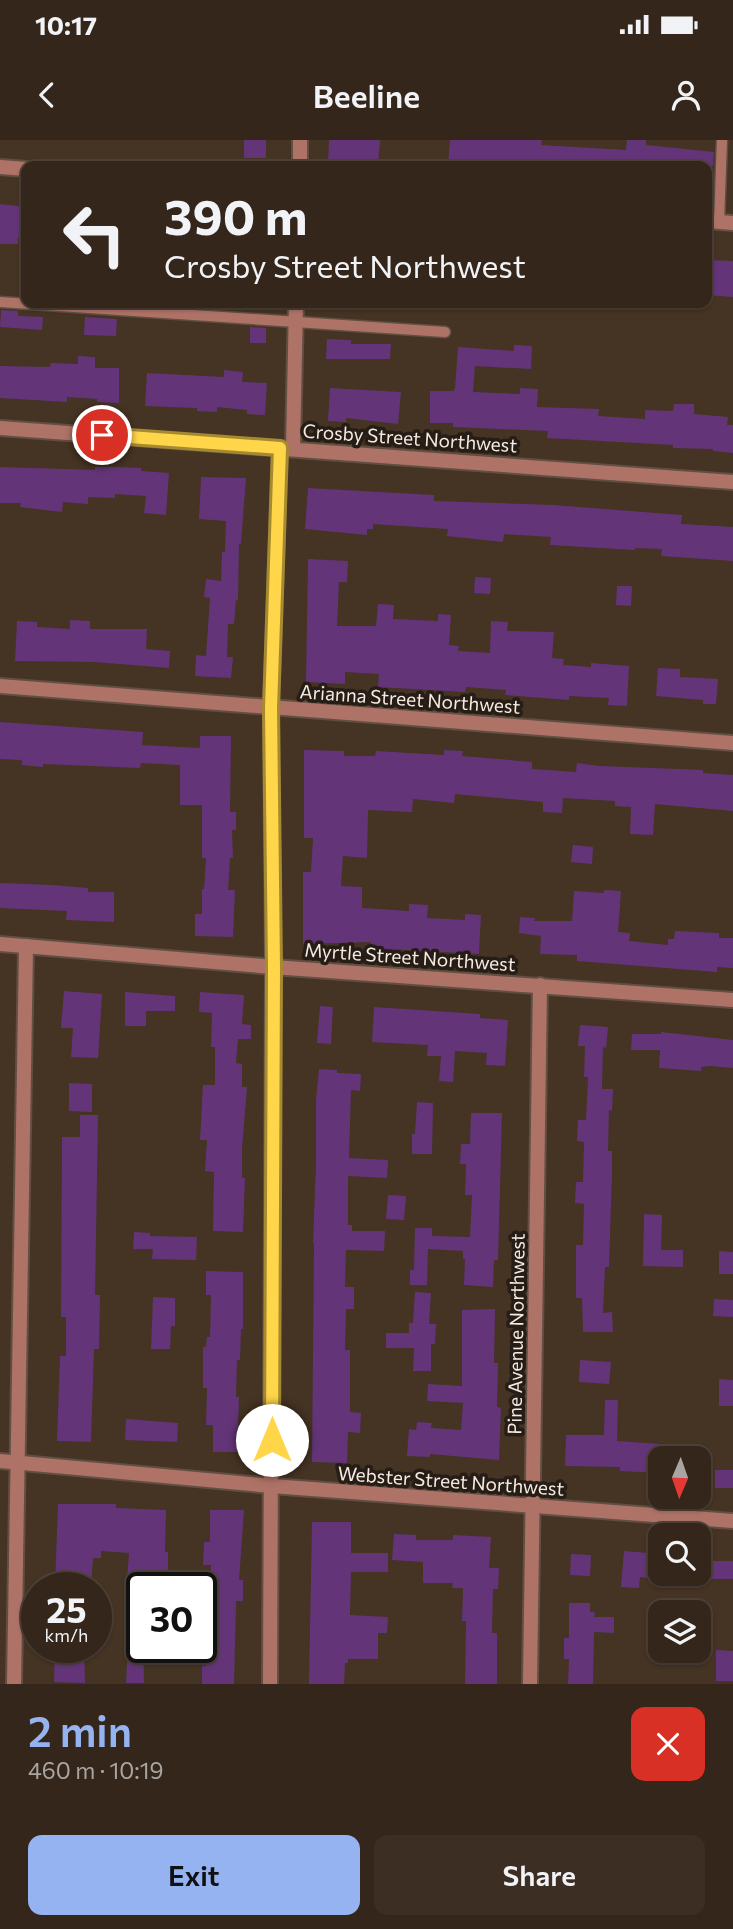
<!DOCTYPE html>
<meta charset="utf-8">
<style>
:root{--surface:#34261a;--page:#3c2e23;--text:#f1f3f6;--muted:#a9a5a2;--line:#4e4339;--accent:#95b2f1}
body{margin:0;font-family:Commissioner,sans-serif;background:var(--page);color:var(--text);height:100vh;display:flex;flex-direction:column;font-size:26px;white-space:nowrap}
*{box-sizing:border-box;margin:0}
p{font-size:23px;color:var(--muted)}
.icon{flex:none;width:38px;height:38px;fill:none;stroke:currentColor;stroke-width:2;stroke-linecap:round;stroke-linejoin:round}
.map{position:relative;height:1544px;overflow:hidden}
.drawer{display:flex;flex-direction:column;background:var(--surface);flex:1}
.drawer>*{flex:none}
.top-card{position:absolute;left:21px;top:21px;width:691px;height:147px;border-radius:14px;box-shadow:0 2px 5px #0004,0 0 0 2px var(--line);background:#34261a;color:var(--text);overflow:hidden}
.needle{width:46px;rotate:182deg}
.fabs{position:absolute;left:648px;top:1306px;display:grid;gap:14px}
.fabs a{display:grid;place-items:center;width:63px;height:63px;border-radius:14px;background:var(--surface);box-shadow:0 2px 5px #0004,0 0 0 2px var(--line);font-size:35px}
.speed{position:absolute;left:21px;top:1432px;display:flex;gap:14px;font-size:35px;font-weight:700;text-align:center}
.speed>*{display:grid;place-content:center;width:91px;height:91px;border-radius:50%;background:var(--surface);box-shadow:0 2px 5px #0004,0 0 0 2px var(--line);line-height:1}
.speed small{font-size:18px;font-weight:400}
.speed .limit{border:4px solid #111;border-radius:10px;background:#fff;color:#111}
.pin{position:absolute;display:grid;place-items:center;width:60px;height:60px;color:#fff;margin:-30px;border:4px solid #fff;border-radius:50%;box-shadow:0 2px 7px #0007}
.me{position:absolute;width:77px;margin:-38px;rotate:0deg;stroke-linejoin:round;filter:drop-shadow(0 0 5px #0008)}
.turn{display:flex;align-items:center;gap:24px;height:147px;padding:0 28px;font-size:32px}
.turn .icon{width:91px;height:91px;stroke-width:2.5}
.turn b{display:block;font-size:49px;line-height:60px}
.round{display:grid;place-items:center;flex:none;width:74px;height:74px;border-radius:14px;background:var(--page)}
.overview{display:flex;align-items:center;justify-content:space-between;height:119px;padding:0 28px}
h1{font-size:42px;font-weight:600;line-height:52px;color:var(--accent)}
.action{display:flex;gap:14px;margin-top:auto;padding:14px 28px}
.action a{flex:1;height:80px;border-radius:14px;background:var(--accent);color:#111;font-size:28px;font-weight:600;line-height:80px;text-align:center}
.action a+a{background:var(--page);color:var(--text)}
.status{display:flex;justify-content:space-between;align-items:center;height:49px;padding:0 35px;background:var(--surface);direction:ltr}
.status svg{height:19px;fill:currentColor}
header{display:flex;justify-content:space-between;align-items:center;height:91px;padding:0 28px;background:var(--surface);font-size:32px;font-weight:600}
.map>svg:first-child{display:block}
.building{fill:#633578}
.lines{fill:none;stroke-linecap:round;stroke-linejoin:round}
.lane-casing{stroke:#615041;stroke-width:13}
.street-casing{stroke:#615041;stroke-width:18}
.lane{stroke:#af7267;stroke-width:10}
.street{stroke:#af7267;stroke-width:14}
.route-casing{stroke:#a68a30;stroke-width:18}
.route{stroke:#ffd54a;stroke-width:12}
.labels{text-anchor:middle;stroke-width:7;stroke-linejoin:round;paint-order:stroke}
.street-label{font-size:19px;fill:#f6eae1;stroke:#251d16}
</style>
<div class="status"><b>10:17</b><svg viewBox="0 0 49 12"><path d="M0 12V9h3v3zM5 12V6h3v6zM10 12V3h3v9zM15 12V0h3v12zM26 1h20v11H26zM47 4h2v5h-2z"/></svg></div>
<header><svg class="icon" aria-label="back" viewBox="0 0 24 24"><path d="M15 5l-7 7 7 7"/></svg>Beeline<svg class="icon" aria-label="person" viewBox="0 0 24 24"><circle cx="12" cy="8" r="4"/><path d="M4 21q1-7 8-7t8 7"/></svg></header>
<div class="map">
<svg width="733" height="1544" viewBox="0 0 733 1544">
<rect width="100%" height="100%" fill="#453323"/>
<g class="building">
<rect x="244" y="0" width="22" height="18"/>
<polygon points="329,0 380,0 378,25 328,23"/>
<polygon points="450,0 542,0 541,5 626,10 627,0 646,0 646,5 714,12 713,26 448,26"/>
<polygon points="0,64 26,67 26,98 18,98 18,104 0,104"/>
<polygon points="707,120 733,121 733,157 707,155"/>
<polygon points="1,170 18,171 18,176 43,177 42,190 0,187"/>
<polygon points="85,177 117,179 116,196 84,195"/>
<polygon points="250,187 266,188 266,203 250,203"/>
<polygon points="327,199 351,200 351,204 391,204 390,219 326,219"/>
<polygon points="514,205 532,206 531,229 475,226 473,252 520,254 520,248 538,249 537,267 599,269 598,276 645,279 645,270 673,271 674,264 694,264 694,274 728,277 727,285 733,285 733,313 713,311 713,309 673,308 673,305 547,298 548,291 453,287 453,283 430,283 430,251 453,251 455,249 458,207 514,211"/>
<polygon points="78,216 95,217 95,228 119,228 119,263 97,262 97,259 67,257 67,262 0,258 0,226 50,227 51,223 78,224"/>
<polygon points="224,230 243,232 242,242 267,243 265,275 247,274 247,270 217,267 217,272 197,271 197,268 145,266 147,233 224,237"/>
<polygon points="330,248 401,252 398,284 346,278 346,282 328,281"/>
<polygon points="0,327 95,330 95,327 119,327 141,328 141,331 169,333 166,375 144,373 146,356 115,354 115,358 88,357 88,364 63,362 62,372 20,367 21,363 0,363"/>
<polygon points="201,337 246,338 241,404 239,404 238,460 236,460 234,484 228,484 227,517 233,517 231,538 195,536 196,515 206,516 210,458 204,457 206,439 221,441 222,412 225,412 226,381 199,379"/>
<polygon points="308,348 434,355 434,361 553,365 682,375 681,384 733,387 733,421 661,416 662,409 635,408 635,410 550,405 551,397 504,394 503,402 447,396 448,389 373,384 373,389 367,389 367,395 305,389"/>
<polygon points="308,419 348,421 347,442 339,442 337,486 376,486 378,464 394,465 393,479 438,481 438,474 451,475 449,505 459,506 458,511 490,513 491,481 508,482 507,491 554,492 552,518 564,519 563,525 591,527 591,523 629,526 627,566 608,565 609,558 569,556 569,560 505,555 506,550 466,547 465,552 378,547 379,534 345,532 345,544 306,542"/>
<polygon points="475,437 491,438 490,454 474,453"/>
<polygon points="617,446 632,446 631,466 616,465"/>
<polygon points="70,480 90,481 90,489 147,489 146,509 170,511 169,528 95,522 15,521 17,481 37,482 37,487 70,489"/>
<polygon points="658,528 680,529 680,537 718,539 716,564 703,564 703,560 656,556"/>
<polygon points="0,582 143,592 142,605 200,608 200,596 231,596 230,672 236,672 236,690 232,690 233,718 230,718 228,750 235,750 233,797 195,796 195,774 202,774 202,749 204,749 206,718 202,718 202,665 180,665 180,625 141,623 140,628 43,624 43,627 22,625 22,620 0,619"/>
<polygon points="304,610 344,611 344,616 375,616 376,611 444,615 444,610 463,611 462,616 532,622 532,629 576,632 577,623 600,626 703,630 703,633 733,635 733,671 655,664 653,695 630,694 631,667 615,666 615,661 563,658 562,673 543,672 543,662 455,654 454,663 413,659 412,672 368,670 367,718 343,716 341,746 362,747 362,768 409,771 409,764 428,765 427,778 465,780 465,774 481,775 479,814 371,808 371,802 303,804 303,732 311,732 313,698 304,698"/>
<polygon points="573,705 593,707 592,724 571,722"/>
<polygon points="0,743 52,745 88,748 88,752 114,752 114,782 66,780 67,771 0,768"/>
<polygon points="604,750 621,751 618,792 630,793 629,801 668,805 668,799 674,799 675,791 719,793 719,798 733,798 733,828 717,827 717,832 577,821 577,815 540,814 541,796 519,793 520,777 535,778 534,781 572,781 574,751 604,753"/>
<polygon points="64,851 102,854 98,918 71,917 73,888 61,888"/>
<polygon points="125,852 175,856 175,871 146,871 146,886 125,886"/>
<polygon points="200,852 244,855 242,884 251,885 251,899 238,899 236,923 242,924 242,947 247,947 242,1009 242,1038 245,1038 243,1092 213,1091 214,1032 205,1031 207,1000 200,1000 203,945 215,945 215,907 211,907 212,873 199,872"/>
<polygon points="320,866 333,867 331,904 317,903"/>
<polygon points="374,867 480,874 480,878 508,880 505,926 486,925 487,913 455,911 453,942 439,941 441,916 427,916 428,905 372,902"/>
<polygon points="580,885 608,887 606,908 603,907 602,949 613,949 612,971 609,970 608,1011 612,1011 612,1032 609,1127 605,1127 603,1173 612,1172 613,1192 583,1192 582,1158 576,1158 576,1105 583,1105 584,1064 575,1063 576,1042 583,1042 584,1002 577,1001 578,980 586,980 588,937 584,937 585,906 578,906"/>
<polygon points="661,892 733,900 733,928 710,926 701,927 701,931 659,928 660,910 631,910 632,894 661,894"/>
<polygon points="319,929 337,930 337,933 361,934 360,951 351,950 349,1018 388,1020 387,1038 348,1036 348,1085 352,1085 352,1091 385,1091 384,1111 346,1110 345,1147 354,1147 354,1169 346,1169 345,1210 350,1210 350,1272 361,1273 360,1293 348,1292 347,1323 312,1322 314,1103 313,1103 316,1023 316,960"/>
<polygon points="69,943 92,944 92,972 69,971"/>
<polygon points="417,962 433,963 432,1014 412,1014 412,994 415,994"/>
<polygon points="471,973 502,973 498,1120 494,1120 493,1147 464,1145 465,1119 463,1119 463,1111 428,1109 427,1145 410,1145 410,1130 414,1130 415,1088 432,1088 432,1096 470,1097 472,1055 465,1055 466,1024 460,1024 461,1004 470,1004"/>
<polygon points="80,975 98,975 95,1155 100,1155 99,1209 94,1209 91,1302 57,1301 60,1216 66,1216 66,1177 61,1177 62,997 80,997"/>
<polygon points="388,1055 406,1056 404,1080 386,1079"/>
<polygon points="644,1074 662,1075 661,1110 683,1110 683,1127 643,1126"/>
<polygon points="134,1092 150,1093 150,1096 197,1097 196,1120 152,1119 153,1109 133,1109"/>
<polygon points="719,1111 733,1112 733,1134 719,1134"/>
<polygon points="206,1131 243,1132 243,1189 241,1189 240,1220 237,1220 236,1257 239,1257 238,1288 245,1289 244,1312 213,1312 213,1285 206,1285 207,1248 203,1248 203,1207 206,1207 207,1197 210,1197 211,1155 206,1155"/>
<polygon points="415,1152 431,1153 429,1184 436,1184 435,1204 431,1204 431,1231 413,1231 414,1208 386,1208 386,1193 409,1193 409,1183 413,1183"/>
<polygon points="153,1157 175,1158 175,1186 171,1186 170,1209 151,1209"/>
<polygon points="714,1159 733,1160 733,1177 713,1176"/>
<polygon points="495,1169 494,1223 498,1223 497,1267 501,1268 499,1320 430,1314 430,1317 407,1316 409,1289 416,1290 417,1282 432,1283 431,1288 461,1290 463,1263 427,1261 428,1244 462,1246 462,1170"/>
<polygon points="580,1220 611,1222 609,1244 579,1242"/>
<polygon points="719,1239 733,1240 733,1266 719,1266"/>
<polygon points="605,1260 618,1260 617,1301 674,1305 673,1318 660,1318 660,1333 620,1331 620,1327 565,1326 566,1295 604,1295"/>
<polygon points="126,1279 178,1283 177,1302 125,1300"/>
<rect x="715" y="1330" width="18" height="18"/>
<polygon points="58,1364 116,1364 116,1368 166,1370 165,1412 168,1412 168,1447 142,1447 144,1543 126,1543 130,1468 125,1468 129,1413 101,1411 101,1418 93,1418 91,1447 55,1447"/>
<polygon points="210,1370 244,1370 239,1440 243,1440 243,1461 236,1461 234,1544 202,1544 202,1526 206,1526 207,1474 210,1474 211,1425 203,1425 204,1402 210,1402"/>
<polygon points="312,1382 351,1382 351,1413 388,1413 388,1432 351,1432 350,1475 388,1477 387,1493 378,1493 378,1519 348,1519 348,1523 345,1523 344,1544 309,1544"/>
<polygon points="394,1394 416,1395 416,1400 453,1400 453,1395 491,1397 489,1428 499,1428 498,1449 493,1449 492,1493 497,1493 497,1544 465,1544 466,1481 462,1481 463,1448 452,1448 453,1443 423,1443 423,1422 392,1420"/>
<polygon points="624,1411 660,1414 660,1439 640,1437 639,1448 621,1447"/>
<polygon points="571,1414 591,1415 590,1436 570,1435"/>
<rect x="698" y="1421" width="35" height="18"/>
<polygon points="569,1463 590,1463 590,1472 595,1472 594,1477 614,1477 614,1493 594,1492 593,1544 568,1544 569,1519 564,1519 564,1498 569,1498"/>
<polygon points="55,1507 84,1507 85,1543 54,1542"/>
<polygon points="716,1510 733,1511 733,1541 716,1541"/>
</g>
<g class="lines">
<g class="lane-casing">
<g id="lane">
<polyline points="719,82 722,0"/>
<polyline points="0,162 445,192"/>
</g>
</g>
<g class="street-casing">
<g id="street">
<polyline points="300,26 300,0"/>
<polyline points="0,27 26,29"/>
<polyline points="707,81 733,83"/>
<polyline points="0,288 733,342"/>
<polyline points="293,308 296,163"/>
<polyline points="0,546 733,603"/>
<polyline points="0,804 273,827 733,860"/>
<polyline points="0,1321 272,1346 733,1381"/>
<polyline points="14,1544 26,806"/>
<polyline points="270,1544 273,827 271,568 280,308"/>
<polyline points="530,1544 540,845"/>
</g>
</g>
<use href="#lane" class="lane"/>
<use href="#street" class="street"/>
</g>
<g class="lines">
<g class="route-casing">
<polyline id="route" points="102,295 280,308 271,568 274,827 272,1300"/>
</g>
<use href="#route" class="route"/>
</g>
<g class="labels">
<g class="street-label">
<text transform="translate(410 298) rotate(4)" y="7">Crosby Street Northwest</text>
<text transform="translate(410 559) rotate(4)" y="7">Arianna Street Northwest</text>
<text transform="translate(410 817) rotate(4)" y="7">Myrtle Street Northwest</text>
<text transform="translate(516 1194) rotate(-89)" y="7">Pine Avenue Northwest</text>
<text transform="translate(451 1341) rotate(4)" y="7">Webster Street Northwest</text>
</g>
</g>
</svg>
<div class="fabs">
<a><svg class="needle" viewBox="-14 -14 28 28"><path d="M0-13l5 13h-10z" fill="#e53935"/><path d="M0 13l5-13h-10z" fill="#a9a5a2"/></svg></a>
<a><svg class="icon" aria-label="search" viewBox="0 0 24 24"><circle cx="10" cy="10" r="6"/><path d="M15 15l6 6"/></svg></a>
<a><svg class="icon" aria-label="layers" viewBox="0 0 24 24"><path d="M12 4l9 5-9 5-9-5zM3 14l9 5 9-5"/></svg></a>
</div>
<div class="speed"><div>25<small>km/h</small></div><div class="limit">30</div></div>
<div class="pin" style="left:102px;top:295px;background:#d93025"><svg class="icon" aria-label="arrive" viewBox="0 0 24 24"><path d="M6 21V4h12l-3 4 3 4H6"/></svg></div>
<svg class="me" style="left:272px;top:1300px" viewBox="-20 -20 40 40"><circle r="19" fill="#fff"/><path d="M0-13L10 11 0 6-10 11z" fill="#ffd54a"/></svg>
<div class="top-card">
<div class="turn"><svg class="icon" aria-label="left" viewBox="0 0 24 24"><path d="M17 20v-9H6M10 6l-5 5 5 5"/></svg><div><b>390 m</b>Crosby Street Northwest</div></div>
</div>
</div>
<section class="drawer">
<div class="overview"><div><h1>2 min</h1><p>460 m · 10:19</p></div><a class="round" style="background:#d93025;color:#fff"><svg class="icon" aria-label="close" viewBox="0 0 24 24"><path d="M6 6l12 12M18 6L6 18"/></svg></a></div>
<div class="action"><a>Exit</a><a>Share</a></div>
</section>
